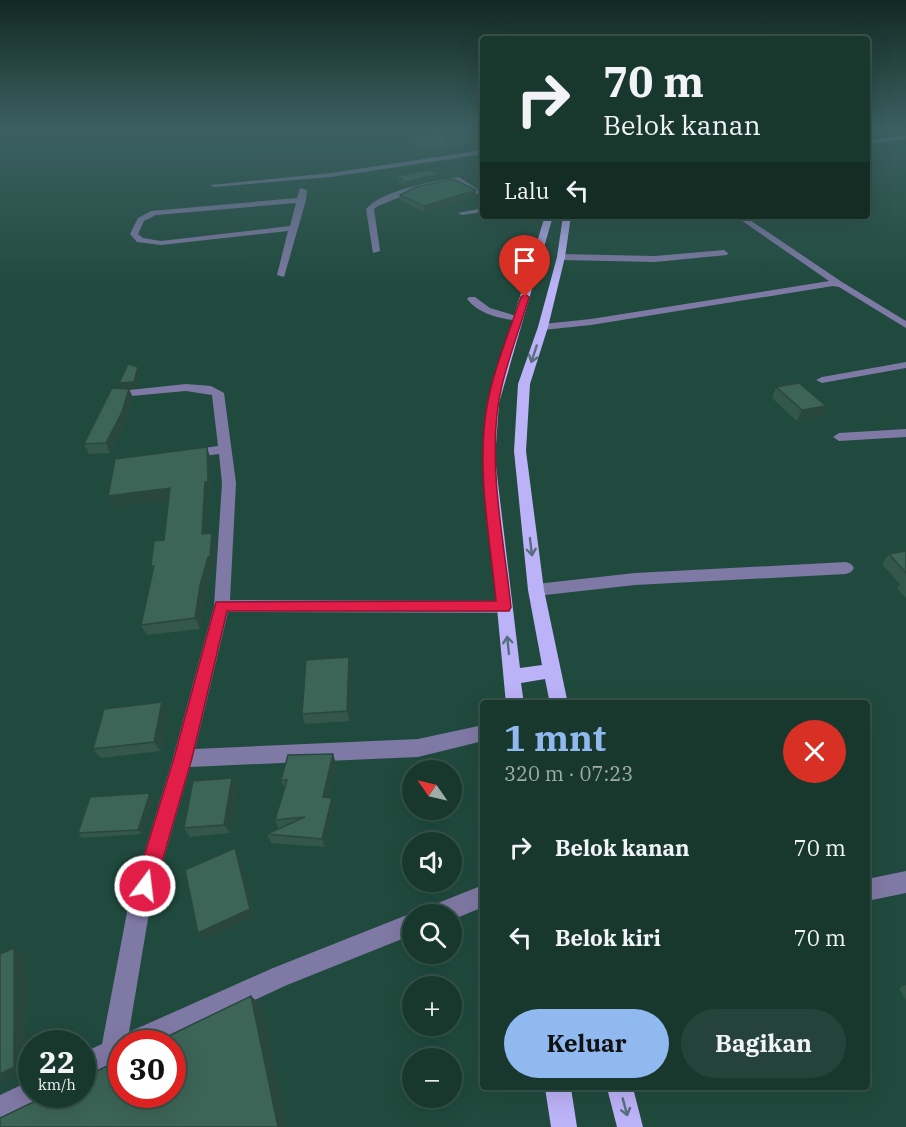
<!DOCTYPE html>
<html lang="id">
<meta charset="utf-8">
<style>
:root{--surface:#18382e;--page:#25433a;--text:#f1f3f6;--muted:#9facaa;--line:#36524a;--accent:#90b9f0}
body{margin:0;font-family:"IBM Plex Serif",serif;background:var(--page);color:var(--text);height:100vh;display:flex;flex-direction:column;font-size:22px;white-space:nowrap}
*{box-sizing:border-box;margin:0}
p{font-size:20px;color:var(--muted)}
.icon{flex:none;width:33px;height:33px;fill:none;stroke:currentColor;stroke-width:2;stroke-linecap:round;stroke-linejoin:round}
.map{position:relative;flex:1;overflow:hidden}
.side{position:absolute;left:480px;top:700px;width:390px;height:390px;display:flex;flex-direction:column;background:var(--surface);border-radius:6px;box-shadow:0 6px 24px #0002,0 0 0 2px var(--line)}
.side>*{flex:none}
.guide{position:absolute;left:480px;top:36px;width:390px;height:183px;border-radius:6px;box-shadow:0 6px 24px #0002,0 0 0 2px var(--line);background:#18382e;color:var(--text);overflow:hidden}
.needle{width:39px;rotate:304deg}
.buttons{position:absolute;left:402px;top:760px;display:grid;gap:12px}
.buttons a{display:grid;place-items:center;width:60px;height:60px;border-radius:50%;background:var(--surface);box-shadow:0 6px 24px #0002,0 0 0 2px var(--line);font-size:30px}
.speed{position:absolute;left:18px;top:1030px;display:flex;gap:12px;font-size:30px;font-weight:700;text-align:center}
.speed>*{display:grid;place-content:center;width:78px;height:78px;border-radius:50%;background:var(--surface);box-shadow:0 6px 24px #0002,0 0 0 2px var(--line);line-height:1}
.speed small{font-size:15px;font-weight:400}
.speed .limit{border:9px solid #d22;background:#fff;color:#111}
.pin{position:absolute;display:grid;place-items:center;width:51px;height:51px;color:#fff;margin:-62px -26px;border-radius:50% 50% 50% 0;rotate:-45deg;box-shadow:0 0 6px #0007}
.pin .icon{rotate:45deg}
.me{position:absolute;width:66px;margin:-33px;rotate:15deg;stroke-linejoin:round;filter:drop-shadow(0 0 4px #0008)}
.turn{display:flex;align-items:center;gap:21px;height:126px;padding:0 24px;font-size:27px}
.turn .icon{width:78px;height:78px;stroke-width:2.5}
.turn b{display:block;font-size:42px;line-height:51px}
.then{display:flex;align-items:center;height:57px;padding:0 24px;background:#0003;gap:12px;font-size:22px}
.round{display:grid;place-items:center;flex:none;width:63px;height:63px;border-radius:32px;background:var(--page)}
.summary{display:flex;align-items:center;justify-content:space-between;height:102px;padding:0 24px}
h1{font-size:36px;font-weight:700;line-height:45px;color:var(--accent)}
.action{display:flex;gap:12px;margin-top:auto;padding:12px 24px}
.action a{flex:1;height:69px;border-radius:36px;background:var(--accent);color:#111;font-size:24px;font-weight:700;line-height:69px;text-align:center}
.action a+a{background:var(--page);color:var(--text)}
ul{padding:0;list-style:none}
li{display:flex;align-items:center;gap:18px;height:90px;padding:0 24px}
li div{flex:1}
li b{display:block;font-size:22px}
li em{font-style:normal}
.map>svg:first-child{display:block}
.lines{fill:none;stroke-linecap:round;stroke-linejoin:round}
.minor{fill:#7f79a5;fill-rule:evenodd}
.major{fill:#bcb2f8;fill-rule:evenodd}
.wall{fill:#34574b}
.shaded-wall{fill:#2a473d}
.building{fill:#3c6557;stroke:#2a473d;stroke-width:1.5}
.oneway{stroke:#576e7e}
.route{fill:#e11d48;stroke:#92132f;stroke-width:1.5}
</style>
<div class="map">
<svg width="906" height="1127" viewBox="0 0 906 1127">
<rect width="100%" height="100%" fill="#204a3d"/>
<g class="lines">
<g class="minor">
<polygon points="435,130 441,130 446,146 441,145"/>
<polygon points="906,135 906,139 867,144 867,140"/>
<polygon points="483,150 483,154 331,177 214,187 210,185 331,173"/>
<path d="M 459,177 L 483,193 L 483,198 L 458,181 L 417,190 L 378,206 L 374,209 L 380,251 L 373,253 L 366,209 C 384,189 433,182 459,177 Z"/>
<path d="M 300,188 L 307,190 L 306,200 L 284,277 L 277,275 L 288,231 L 161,245 L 137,242 L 130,234 L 138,218 L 151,211 L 297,198 ZM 296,203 L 290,226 L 161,241 L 143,238 L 138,234 L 144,221 L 156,215 Z"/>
<polygon points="483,208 483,212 462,215 458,213"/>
<polygon points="735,216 744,216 842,282 906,321 906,328 839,287 833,286 591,325 543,330 538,327 543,324 591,319 829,281"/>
<polygon points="724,250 728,253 727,255 655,262 561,260 557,257 561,254 655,256"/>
<path d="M 469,297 L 475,297 L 490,308 L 523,318 L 518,321 C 499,318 480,315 467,299 Z"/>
<polygon points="906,362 906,368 822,383 816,380 822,377"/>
<polygon points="186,384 211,386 224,393 236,483 230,600 504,601 510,603 512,607 510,611 504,613 228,612 195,749 418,739 483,725 483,741 418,757 190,767 150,907 129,1032 273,968 412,913 417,915 412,915 412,935 287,985 159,1044 122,1044 122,1061 82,1080 82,1053 102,1044 128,907 173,758 214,606 222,483 219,454 188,458 182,454 188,450 218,446 212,395 186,391 120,397 114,394 120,391"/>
<polygon points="906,429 906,437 839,441 833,437 839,433"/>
<polygon points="846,562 851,564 854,568 851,572 846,574 635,585 536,596 531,594 528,590 531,586 536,584 635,573"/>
<polygon points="906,871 906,893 867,901 867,879"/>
<polygon points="483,885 483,907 452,920 452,915 425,915 428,907"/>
<polygon points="32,1080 32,1095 44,1095 41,1102 0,1122 0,1095"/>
</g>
<g class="major">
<polygon points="545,216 553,216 499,403 495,458 520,668 542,665 528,590 514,451 518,384 538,327 557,257 563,216 571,216 565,257 548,327 530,384 526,451 544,590 568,704 550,704 545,679 521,683 524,704 506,704 483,458 487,403"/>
<polygon points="545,1088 571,1088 577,1127 551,1127"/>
<polygon points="607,1088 633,1088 643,1127 617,1127"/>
</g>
</g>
<g class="wall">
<polygon points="399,130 435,130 439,141 447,142 443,130 463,130 475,144 475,149 419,155"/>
<polygon points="397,176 439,178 406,186 397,180"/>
<polygon points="476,190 476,196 424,212 400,201 400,195"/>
<polygon points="138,367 140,372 136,387 123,388 129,389 133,398 126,421 110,453 89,454 84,444 121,388"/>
<polygon points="776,387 826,406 821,417 797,421 772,398"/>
<polygon points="210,457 211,492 208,493 206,533 212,533 216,543 214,567 212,568 205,595 200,629 147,635 141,625 153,570 151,566 164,540 168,499 114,507"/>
<polygon points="906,551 906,598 897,588 900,584 882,564 889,554"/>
<polygon points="349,657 351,667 350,721 305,724 302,714"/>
<polygon points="168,712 161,751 101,758 93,749"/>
<polygon points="333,754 336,764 328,797 334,807 325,847 271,843 267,834 279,829 275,820 284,788 281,780"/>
<polygon points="237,787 230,833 190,837 184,828"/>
<polygon points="153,798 142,834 82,838 78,833"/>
<polygon points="906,985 906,1001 899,988"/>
</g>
<g class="shaded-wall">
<polygon points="358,130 380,130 358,132"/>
<polygon points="475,144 475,149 419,155 419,150"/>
<polygon points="439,174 439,178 406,186 406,182"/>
<polygon points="476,190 476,196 424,212 424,206"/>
<polygon points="138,367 140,372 136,387 121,389 119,383"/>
<polygon points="129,389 133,398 126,421 110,453 106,443"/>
<polygon points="826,406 821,417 797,421 802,410"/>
<polygon points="207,447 210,457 211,492 208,493 206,545 202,534"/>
<polygon points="170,488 174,499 114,507 108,496"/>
<polygon points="212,533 216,543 214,567 212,568 205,595 200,629 195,618 200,585"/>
<polygon points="349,657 351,667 350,721 347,711"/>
<polygon points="162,702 168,712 161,751 154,742"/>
<polygon points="333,754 336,764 326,806 323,797"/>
<polygon points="232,778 237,787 230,833 224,825"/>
<polygon points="150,793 153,798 142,834 138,830"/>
<polygon points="332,798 334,807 325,847 322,839"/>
<polygon points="235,848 240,856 255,916 205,940 198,933"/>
<polygon points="14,948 26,954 27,1071 0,1084 0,1074"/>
<polygon points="251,996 262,1006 287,1127 278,1127"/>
</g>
<g class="building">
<polygon points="402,130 435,130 439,141 448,142 444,130 463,130 475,144 419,150"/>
<polygon points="429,170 439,174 406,182 397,176"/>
<polygon points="453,179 476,190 424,206 400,195 416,187"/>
<polygon points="128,364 138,367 134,382 119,383"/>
<polygon points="799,383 826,406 802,410 776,387"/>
<polygon points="112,388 129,389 122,412 106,443 84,444"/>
<polygon points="207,447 208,482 205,482 202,534 212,533 210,557 208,557 200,585 195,618 141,625 154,566 151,566 154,541 164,540 170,488 108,496 115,459"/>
<polygon points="906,551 906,573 889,554"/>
<polygon points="349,657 347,711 302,714 306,660"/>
<polygon points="162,702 154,742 93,749 104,709"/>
<polygon points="333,754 323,797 332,798 322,839 267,834 305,817 275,820 287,780 281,780 288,755"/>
<polygon points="232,778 224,825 184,828 193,781"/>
<polygon points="150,793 138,830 78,833 90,797"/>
<polygon points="235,848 250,909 198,933 185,870"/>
<polygon points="14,948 14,1067 0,1074 0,954"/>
<polygon points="251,996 278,1127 0,1127 0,1118 48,1095 82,1095 82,1078 122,1059 122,1095 172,1095 172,1044 152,1044"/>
</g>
<defs><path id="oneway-shaft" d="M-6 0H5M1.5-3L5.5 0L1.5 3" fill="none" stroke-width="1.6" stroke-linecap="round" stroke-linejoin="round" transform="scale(1.5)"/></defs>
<g class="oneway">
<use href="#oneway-shaft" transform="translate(534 354) rotate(108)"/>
<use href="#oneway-shaft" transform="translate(531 547) rotate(83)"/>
<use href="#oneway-shaft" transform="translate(508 645) rotate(-96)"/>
<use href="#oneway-shaft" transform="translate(625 1107) rotate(75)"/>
</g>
<linearGradient id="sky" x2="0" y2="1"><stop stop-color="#122922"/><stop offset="0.45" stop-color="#3c6062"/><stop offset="1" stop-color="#3c6062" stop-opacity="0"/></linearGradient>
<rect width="906" height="287" fill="url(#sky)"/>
<path class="route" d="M 525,294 L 529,297 C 520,329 502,374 498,407 C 489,472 504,541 511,607 L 509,611 L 227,611 L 192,758 L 155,886 L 152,893 L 145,896 L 138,893 L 135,886 L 174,758 L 216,602 L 496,601 C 490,538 476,469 487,406 C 493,371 510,330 521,297 Z"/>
</svg>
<div class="buttons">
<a><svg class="needle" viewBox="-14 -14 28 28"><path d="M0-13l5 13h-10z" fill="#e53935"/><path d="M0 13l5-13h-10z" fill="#9facaa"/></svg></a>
<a><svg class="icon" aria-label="sound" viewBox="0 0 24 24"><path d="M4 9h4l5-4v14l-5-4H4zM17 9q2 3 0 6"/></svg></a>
<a><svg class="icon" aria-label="search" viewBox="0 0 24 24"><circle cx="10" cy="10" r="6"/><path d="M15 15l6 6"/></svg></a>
<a>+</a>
<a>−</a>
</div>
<div class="speed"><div>22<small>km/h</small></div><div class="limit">30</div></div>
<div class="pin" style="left:525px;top:297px;background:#d93025"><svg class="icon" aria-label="arrive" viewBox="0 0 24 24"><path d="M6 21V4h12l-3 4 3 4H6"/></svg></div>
<svg class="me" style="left:145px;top:886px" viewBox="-20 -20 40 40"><circle r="17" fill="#e11d48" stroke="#fff" stroke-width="3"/><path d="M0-11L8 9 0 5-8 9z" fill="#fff"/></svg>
<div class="guide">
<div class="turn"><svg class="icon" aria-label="right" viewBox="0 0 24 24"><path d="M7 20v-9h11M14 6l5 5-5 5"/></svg><div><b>70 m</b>Belok kanan</div></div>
<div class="then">Lalu<svg class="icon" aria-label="left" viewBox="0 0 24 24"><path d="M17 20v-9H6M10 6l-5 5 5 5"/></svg></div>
</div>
<section class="side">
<div class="summary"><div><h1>1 mnt</h1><p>320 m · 07:23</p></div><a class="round" style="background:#d93025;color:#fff"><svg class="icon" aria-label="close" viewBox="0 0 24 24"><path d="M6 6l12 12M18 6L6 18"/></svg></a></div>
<ul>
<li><svg class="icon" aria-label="right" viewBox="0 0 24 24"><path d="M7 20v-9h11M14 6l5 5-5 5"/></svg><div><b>Belok kanan</b></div><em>70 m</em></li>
<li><svg class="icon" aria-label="left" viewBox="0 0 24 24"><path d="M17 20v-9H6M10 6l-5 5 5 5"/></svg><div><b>Belok kiri</b></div><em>70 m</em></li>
</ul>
<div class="action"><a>Keluar</a><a>Bagikan</a></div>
</section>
</div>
